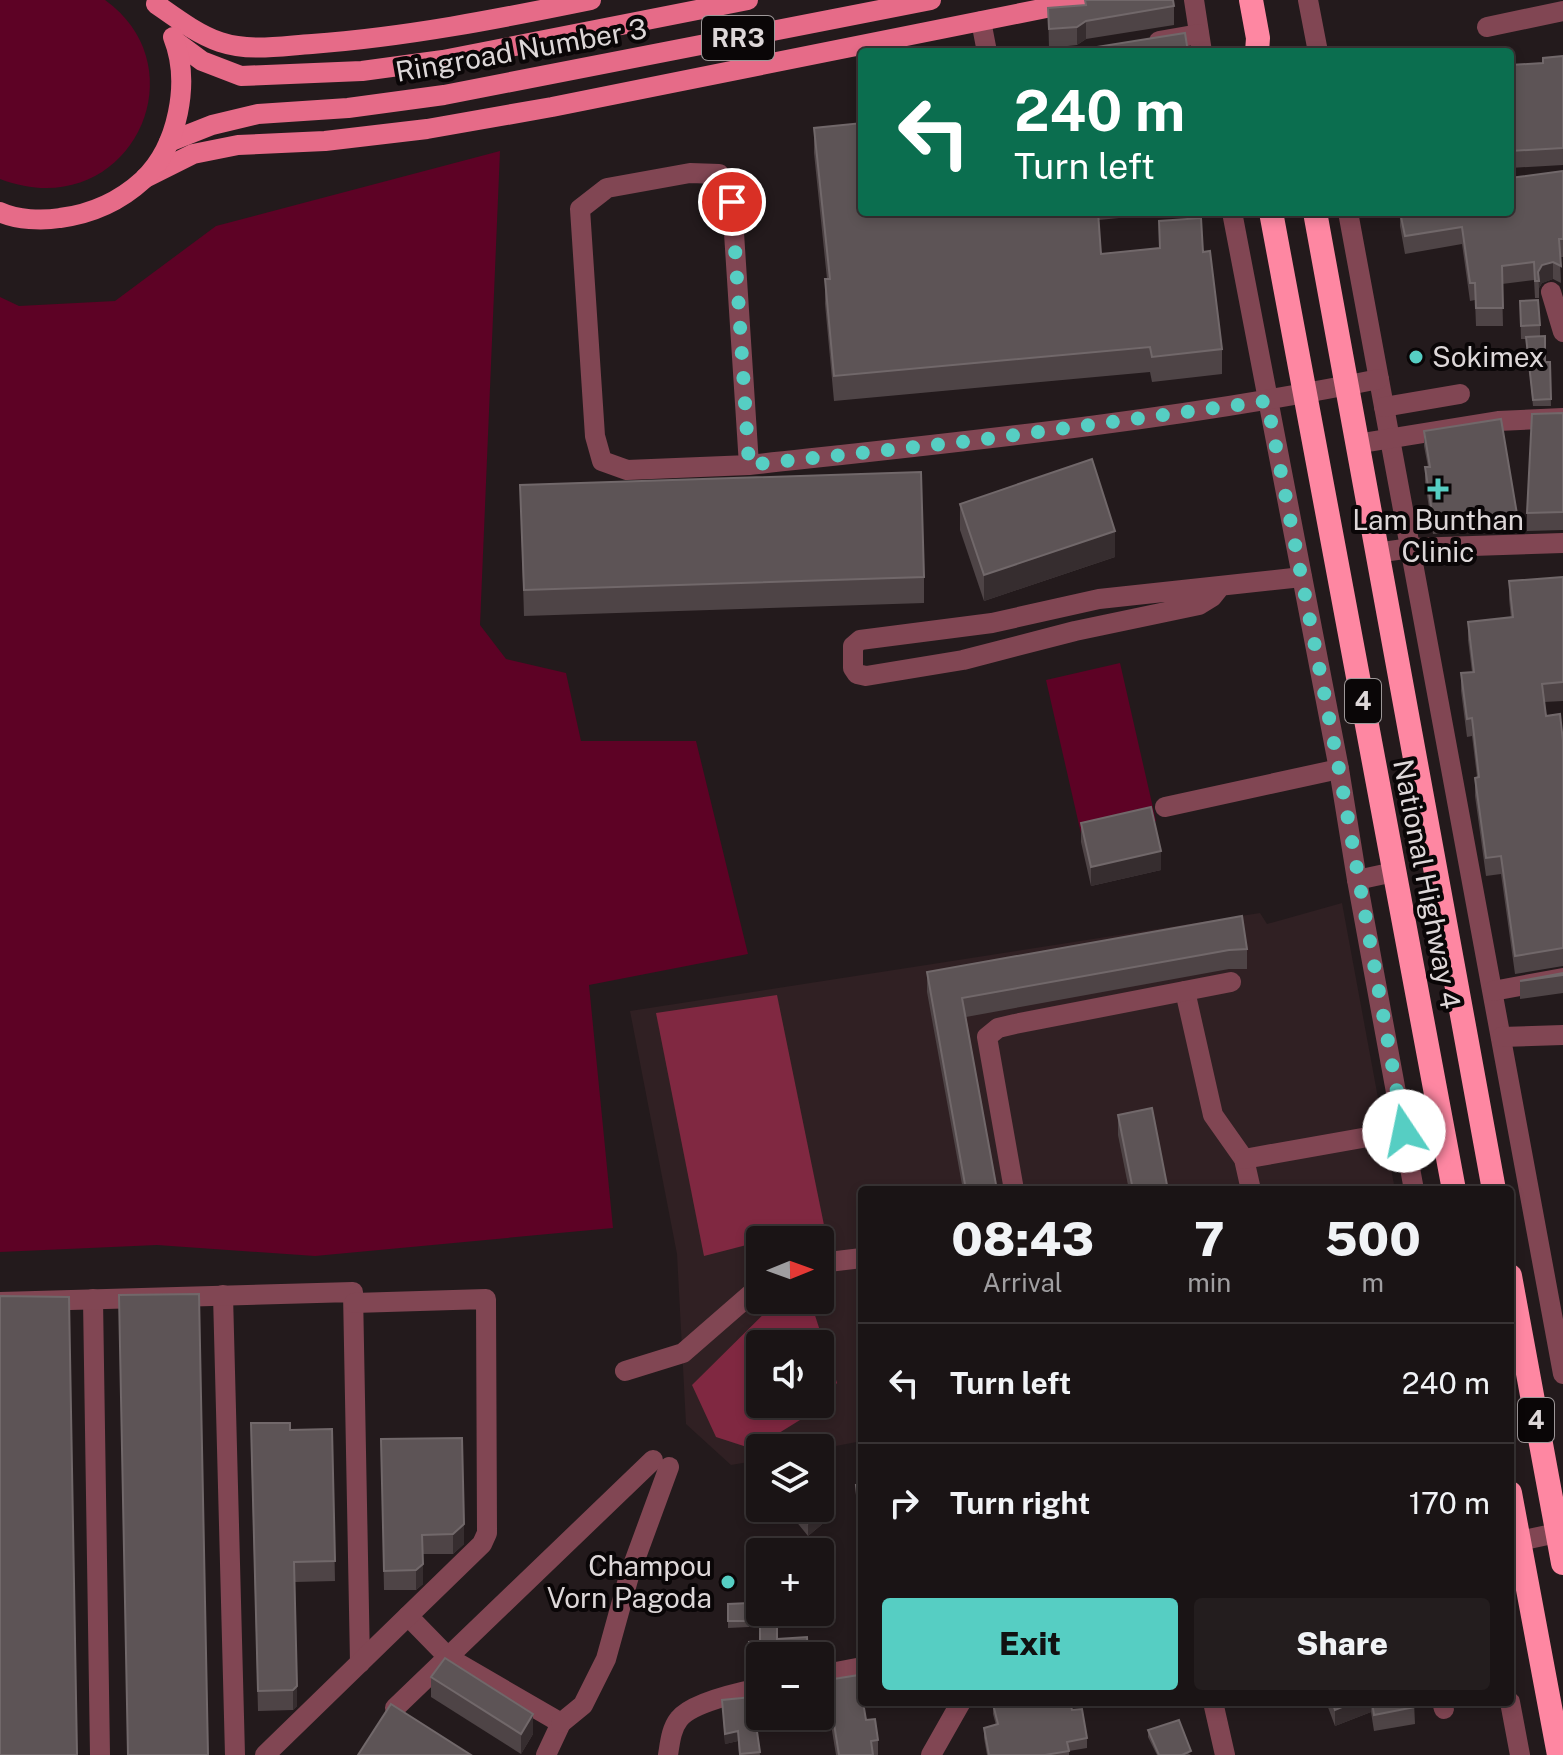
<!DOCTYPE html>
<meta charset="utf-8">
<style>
:root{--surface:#1a1415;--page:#231d1e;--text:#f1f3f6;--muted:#9f9ea0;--line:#383334;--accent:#56cec3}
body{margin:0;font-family:"Public Sans",sans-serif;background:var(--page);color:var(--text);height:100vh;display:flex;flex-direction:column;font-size:30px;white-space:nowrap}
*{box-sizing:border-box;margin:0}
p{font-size:26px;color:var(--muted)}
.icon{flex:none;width:44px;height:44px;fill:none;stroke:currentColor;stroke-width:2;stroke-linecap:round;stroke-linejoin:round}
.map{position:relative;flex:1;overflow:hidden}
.side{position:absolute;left:858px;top:1186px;width:656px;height:520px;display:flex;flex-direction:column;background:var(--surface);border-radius:8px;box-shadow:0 4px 12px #0003,0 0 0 2px var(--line)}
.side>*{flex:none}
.top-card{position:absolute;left:858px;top:48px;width:656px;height:168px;border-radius:8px;box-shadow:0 4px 12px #0003,0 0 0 2px var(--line);background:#0b6e4f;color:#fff;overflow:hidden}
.needle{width:52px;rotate:89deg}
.controls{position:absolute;left:746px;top:1226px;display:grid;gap:16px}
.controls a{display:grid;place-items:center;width:88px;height:88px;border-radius:8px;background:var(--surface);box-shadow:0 4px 12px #0003,0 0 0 2px var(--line);font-size:40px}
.pin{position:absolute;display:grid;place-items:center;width:68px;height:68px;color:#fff;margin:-34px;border:4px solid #fff;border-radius:50%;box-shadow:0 2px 8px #0007}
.me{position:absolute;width:88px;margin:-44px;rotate:349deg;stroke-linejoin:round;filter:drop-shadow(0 0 6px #0008)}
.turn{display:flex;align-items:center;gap:28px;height:168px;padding:0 24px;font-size:36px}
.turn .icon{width:104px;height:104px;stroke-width:2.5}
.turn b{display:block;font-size:56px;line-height:68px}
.eta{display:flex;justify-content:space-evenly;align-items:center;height:136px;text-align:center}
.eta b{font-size:48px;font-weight:800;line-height:56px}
.action{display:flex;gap:16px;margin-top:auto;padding:16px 24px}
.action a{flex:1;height:92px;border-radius:8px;background:var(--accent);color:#111;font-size:32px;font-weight:800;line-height:92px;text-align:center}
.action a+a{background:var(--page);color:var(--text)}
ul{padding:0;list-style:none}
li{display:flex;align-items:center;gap:24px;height:120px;padding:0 24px;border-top:2px solid var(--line)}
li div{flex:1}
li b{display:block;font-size:30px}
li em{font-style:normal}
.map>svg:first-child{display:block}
.built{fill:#302023;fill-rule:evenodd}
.green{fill:#5d0225}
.water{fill:#802841}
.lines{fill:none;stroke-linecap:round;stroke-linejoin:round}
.minor{stroke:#814653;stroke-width:20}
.major{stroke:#e66b88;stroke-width:20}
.highway{stroke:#fe87a2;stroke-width:24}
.wall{fill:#4e4446}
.shaded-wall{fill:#362d2f}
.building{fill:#5d5456;stroke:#71686a;stroke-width:2}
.route{stroke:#56cec3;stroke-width:14;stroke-dasharray:0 25.2}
.poi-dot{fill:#56cec3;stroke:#0a0607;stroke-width:3}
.labels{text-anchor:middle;stroke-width:8;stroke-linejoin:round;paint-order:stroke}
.shield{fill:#0a0607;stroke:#9e9899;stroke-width:2}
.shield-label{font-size:26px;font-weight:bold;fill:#ddd7d8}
.street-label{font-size:28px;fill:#ddd7d8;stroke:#0a0607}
.poi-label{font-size:28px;fill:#ddd7d8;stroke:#0a0607;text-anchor:start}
</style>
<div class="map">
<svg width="1563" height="1755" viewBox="0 0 1563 1755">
<rect width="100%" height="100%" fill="#231a1c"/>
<path class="built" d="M 1342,903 L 1395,1190 L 862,1190 L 862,1441 L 820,1449 L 760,1448 L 760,1460 L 731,1465 L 686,1424 L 677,1254 L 630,1011 L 1260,913 L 1267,924 ZM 760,1240 L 820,1240 L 820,1300 L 760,1300 ZM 760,1344 L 820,1344 L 820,1404 L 760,1404 Z"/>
<g class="green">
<path d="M 0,0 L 105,0 C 204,71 126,227 0,179 Z"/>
<polygon points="500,151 480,625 506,659 566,673 581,741 696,741 748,954 589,985 613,1228 315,1256 157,1245 0,1252 0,297 19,306 115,301 216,226"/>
<polygon points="1120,663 1156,821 1082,838 1046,680"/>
</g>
<g class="water">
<polygon points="777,995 824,1225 704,1256 656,1013"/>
<polygon points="778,1300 810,1300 837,1383 820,1400 820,1344 760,1344 760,1404 816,1404 800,1420 753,1449 716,1437 692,1385"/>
</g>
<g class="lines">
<g class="minor">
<polyline points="1194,0 1202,52"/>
<polyline points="1308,0 1318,52"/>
<polyline points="981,21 987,52"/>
<polyline points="1487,27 1563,11"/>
<polyline points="1159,41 1199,34"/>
<polyline points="1232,212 1339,769 1357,880 1414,1190"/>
<polyline points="1348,212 1563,1374"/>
<polyline points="1551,292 1563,332"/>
<polyline points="1384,407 1460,394"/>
<polyline points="1356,444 1498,421 1563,418"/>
<path d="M 749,465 L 627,470 L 602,461 L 595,436 L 580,209 L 607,188 L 690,173 L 719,174 L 732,202 L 749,465 C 959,442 1171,421 1379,379"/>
<polyline points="1376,553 1411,548 1563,543"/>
<polyline points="1220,587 1212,597 1199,605 1075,631 963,660 866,676 857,674 853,668 853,646 860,640 992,623 1099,599 1302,577"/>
<polyline points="1165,807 1339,769"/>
<polyline points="1357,880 1394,872"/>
<polyline points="1185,991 1213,1115 1244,1159 1251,1190"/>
<polyline points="1493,991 1563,978"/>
<polyline points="1501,1037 1563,1035"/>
<polyline points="1244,1159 1441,1124"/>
<polyline points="1014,1190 987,1037 998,1028 1015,1024 1231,982"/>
<polyline points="820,1263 862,1258"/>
<polyline points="223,1295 235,1755"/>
<polyline points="93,1299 100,1755"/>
<polyline points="0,1302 353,1292 360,1663"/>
<polyline points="625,1371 683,1353 760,1286"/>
<polyline points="1510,1543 1557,1533"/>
<polyline points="408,1616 449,1658 561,1723 546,1755"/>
<polyline points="820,1675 862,1667"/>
<polyline points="1213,1702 1225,1755"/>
<polyline points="1442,1702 1444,1709"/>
<polyline points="1510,1702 1520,1755"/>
<polyline points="395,1708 653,1460"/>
<polyline points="561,1723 583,1705 606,1659 629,1576 669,1467"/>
<polyline points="265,1755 482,1544 487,1533 486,1299 354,1303"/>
<path d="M 668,1755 C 670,1743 671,1729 679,1719 C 691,1703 740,1692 760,1688"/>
<polyline points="931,1755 961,1702"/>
</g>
<g class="major">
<path d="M 156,4 C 176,18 197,34 220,42 C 250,52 281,46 312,44 C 406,37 498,19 591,0"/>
<polyline points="175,41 202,61 241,76 362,71 443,60 748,0"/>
<polyline points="169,142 212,125 258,114 348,108 444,95 931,0"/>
<polyline points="145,178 193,154 238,145 325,141 427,129 552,107 1086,0"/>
<path d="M 0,212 C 17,220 42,221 60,218 C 91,214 119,202 143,180 C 178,147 191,82 173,37"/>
</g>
<g class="highway">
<polyline points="1251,0 1258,38 1257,52"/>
<polyline points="1271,212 1454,1190"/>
<polyline points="1315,212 1494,1190"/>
<polyline points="1510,1276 1563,1563"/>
<polyline points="1510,1493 1559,1755"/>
</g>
</g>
<g class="wall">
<polygon points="1085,0 1174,6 1174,25 1086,39 1077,45 1049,48 1048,8 1085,6"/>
<polygon points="1563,56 1563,165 1510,168 1510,65 1543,63"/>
<polygon points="814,128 886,216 926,212 1179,212 1099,220 1101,254 1159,248 1159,221 1203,252 1222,349 1222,374 1152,382 1150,372 834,401 825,304 825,279 827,279 814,153"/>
<polygon points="1563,171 1563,257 1560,257 1561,283 1553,279 1542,283 1539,288 1539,298 1535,298 1534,280 1502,284 1503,326 1476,326 1475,300 1470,301 1462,244 1405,254 1400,226 1400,212"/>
<polygon points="1520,301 1540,325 1540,336 1545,362 1550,362 1551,406 1533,406 1526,339 1521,339"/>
<polygon points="1563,413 1563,530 1527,531 1527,513"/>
<polygon points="1424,431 1517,514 1517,529 1433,534 1425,482 1425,467 1428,467 1424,446"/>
<polygon points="520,485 924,577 924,603 524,616"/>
<polygon points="960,504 1115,557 984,601 960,530"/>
<polygon points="1563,577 1563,701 1544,702 1546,716 1563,741 1563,966 1515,974 1501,874 1486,876 1475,796 1475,778 1477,777 1472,736 1467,737 1461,691 1461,673 1472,672 1468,640 1468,622 1511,618 1509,599 1509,581"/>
<polygon points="1081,823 1161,870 1091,886 1081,842"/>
<polygon points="1242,916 1247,949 1247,969 1229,969 966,1017 997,1190 963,1190 927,992 927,972"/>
<polygon points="1563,973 1563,993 1520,999 1520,981"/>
<polygon points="1118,1115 1167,1185 1167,1190 1129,1190 1118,1135"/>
<polygon points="332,1429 335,1581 295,1582 297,1706 293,1710 258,1711 251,1443 290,1430"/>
<polygon points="381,1439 464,1544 453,1554 422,1554 423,1584 416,1590 384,1590"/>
<polygon points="856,1485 862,1485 862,1584 858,1559 858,1540 860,1543 856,1504"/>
<polygon points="791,1508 820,1508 826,1521 808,1536 791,1515"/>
<polygon points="749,1603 749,1627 728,1628 728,1604"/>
<polygon points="777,1639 808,1656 760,1656 760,1660 749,1660 749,1642"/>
<polygon points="431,1677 533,1734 521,1754 431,1697"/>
<polygon points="827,1680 878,1740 878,1755 836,1755 827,1700"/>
<polygon points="752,1697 760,1755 739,1755 738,1741 725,1744 722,1700"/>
<polygon points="1326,1702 1414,1702 1415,1724 1374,1731 1371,1712 1335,1726"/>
<polygon points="993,1704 1072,1710 1087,1738 1087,1748 1069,1751 1069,1755 987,1755 984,1738 984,1728 996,1725 993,1714"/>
<polygon points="1148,1730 1191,1755 1157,1755 1148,1737"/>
</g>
<g class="shaded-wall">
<polygon points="1086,21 1086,39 1077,45 1077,27"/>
<polygon points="1553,262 1553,279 1542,283 1539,288 1538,272 1542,265"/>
<polygon points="1115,531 1115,557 984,601 984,575"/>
<polygon points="1161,851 1161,870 1091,886 1091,867"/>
<polygon points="826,1508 826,1521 808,1536 808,1523"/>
<polygon points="464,1524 464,1544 453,1554 453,1534"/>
<polygon points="423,1564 423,1584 416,1590 416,1570"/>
<polygon points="297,1686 297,1706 293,1710 293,1690"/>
<polygon points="1354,1702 1371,1702 1371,1712 1335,1726 1335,1710"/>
<polygon points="533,1714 533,1734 521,1754 521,1734"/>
<polygon points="738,1731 738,1741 725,1744 725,1734"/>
</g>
<g class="building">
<polygon points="1085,0 1173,0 1174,6 1086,21 1077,27 1049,29 1048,8 1086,5"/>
<polygon points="1185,33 1188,52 1090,52 1090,48"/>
<polygon points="1563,56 1563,148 1510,151 1510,65 1543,63 1543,58"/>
<polygon points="862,123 862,212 886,212 886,216 926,212 1098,212 1101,254 1160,248 1159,221 1201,218 1203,252 1210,251 1222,349 1152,357 1150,347 834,376 825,279 830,279 814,128"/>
<polygon points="1563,171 1563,239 1559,239 1561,266 1553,262 1542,265 1538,272 1539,281 1535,281 1534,262 1502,266 1503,308 1476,308 1475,283 1470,283 1462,227 1405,236 1400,212 1510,212 1510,178"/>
<polygon points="1538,300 1540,325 1521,326 1520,301"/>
<polygon points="1545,336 1545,362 1550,362 1551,399 1533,400 1526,337"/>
<polygon points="1563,413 1563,512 1527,513 1532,414"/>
<polygon points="1501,419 1517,514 1433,519 1425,467 1430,467 1424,431"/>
<polygon points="1092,459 1115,531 984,575 960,504"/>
<polygon points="921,472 924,577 524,590 520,485"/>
<polygon points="1563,577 1563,682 1542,684 1546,716 1560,714 1563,741 1563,948 1515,956 1501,856 1486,858 1475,778 1479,777 1472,718 1467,719 1461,673 1474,672 1468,622 1513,617 1509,581"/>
<polygon points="1151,807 1161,851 1091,867 1081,823"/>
<polygon points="1242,916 1247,949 1229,950 962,998 997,1190 966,1190 927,972"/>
<polygon points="1563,973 1563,975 1520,981"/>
<polygon points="1152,1108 1167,1185 1140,1190 1133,1190 1118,1115"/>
<polygon points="199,1294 208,1755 128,1755 119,1295"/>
<polygon points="0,1296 69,1297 77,1755 0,1755"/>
<polygon points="251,1423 290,1423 290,1430 332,1429 335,1561 294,1562 297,1686 293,1690 258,1691"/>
<polygon points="462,1438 464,1524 453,1534 422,1535 423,1564 416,1570 384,1571 381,1439"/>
<polygon points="856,1485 862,1485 862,1565 858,1540 862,1545"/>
<polygon points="820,1501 826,1508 808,1523 796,1508 820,1508"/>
<polygon points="749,1603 749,1621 728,1621 728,1604"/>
<polygon points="760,1622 777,1622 777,1639 807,1637 808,1656 788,1656 788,1654 749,1653 749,1642 760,1641"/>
<polygon points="445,1658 533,1714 521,1734 431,1677"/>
<polygon points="859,1675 862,1702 863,1702 866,1720 875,1719 878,1740 871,1741 873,1755 839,1755 827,1680"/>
<polygon points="752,1697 760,1752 740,1754 738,1731 725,1734 722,1700"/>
<polygon points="1001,1702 1070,1702 1072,1710 1082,1709 1087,1738 1067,1742 1069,1751 1045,1755 989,1755 984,1728 998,1724 993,1704"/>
<polygon points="1332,1702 1354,1702 1335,1710"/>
<polygon points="1372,1702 1414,1702 1415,1707 1374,1715"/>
<polygon points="391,1704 471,1755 358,1755"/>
<polygon points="1179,1720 1191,1751 1182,1755 1159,1755 1148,1730"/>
</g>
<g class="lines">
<polyline class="route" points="732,202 749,465 971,441 1267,401 1339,769 1404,1131"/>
</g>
<g class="poi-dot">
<circle cx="1416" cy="357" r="8"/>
<path d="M1434 477h8v8h8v8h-8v8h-8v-8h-8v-8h8z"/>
<circle cx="728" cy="1582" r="8"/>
</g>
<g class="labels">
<g class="shield">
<rect x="702" y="16" width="72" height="44" rx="6"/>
<rect x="1345" y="679" width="36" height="44" rx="6"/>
<rect x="1518" y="1398" width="36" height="44" rx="6"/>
</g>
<g class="shield-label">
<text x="738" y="47">RR3</text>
<text x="1363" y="710">4</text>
<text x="1536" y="1429">4</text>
</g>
<g class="street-label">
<text transform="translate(521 50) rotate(-10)" y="10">Ringroad Number 3</text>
<text transform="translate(1427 884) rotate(79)" y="10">National Highway 4</text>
</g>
<g class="poi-label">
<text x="1432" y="367">Sokimex</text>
<text x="1438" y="530" text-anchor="middle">Lam Bunthan<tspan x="1438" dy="32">Clinic</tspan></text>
<text x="712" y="1576" text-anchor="end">Champou<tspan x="712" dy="32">Vorn Pagoda</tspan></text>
</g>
</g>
</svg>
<div class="controls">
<a><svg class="needle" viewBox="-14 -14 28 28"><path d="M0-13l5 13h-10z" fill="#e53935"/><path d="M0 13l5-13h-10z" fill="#9f9ea0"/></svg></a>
<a><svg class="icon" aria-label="sound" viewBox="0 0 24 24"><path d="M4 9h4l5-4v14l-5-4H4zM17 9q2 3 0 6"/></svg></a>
<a><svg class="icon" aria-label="layers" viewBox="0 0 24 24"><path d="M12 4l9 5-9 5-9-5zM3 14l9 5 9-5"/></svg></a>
<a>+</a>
<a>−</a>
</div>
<div class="pin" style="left:732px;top:202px;background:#d93025"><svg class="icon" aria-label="arrive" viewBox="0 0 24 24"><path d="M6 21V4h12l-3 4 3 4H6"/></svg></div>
<svg class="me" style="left:1404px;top:1131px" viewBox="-20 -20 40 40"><circle r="19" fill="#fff"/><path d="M0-13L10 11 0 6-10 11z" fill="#56cec3"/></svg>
<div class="top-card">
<div class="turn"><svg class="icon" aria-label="left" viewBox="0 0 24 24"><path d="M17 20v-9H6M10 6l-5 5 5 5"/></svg><div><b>240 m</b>Turn left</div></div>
</div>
<section class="side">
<div class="eta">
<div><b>08:43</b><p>Arrival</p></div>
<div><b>7</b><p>min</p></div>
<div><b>500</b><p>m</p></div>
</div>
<ul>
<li><svg class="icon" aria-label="left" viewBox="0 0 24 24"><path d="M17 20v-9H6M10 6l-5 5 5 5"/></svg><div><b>Turn left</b></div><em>240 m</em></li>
<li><svg class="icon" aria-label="right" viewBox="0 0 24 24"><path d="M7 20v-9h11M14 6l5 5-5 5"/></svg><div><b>Turn right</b></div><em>170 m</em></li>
</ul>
<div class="action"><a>Exit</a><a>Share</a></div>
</section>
</div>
